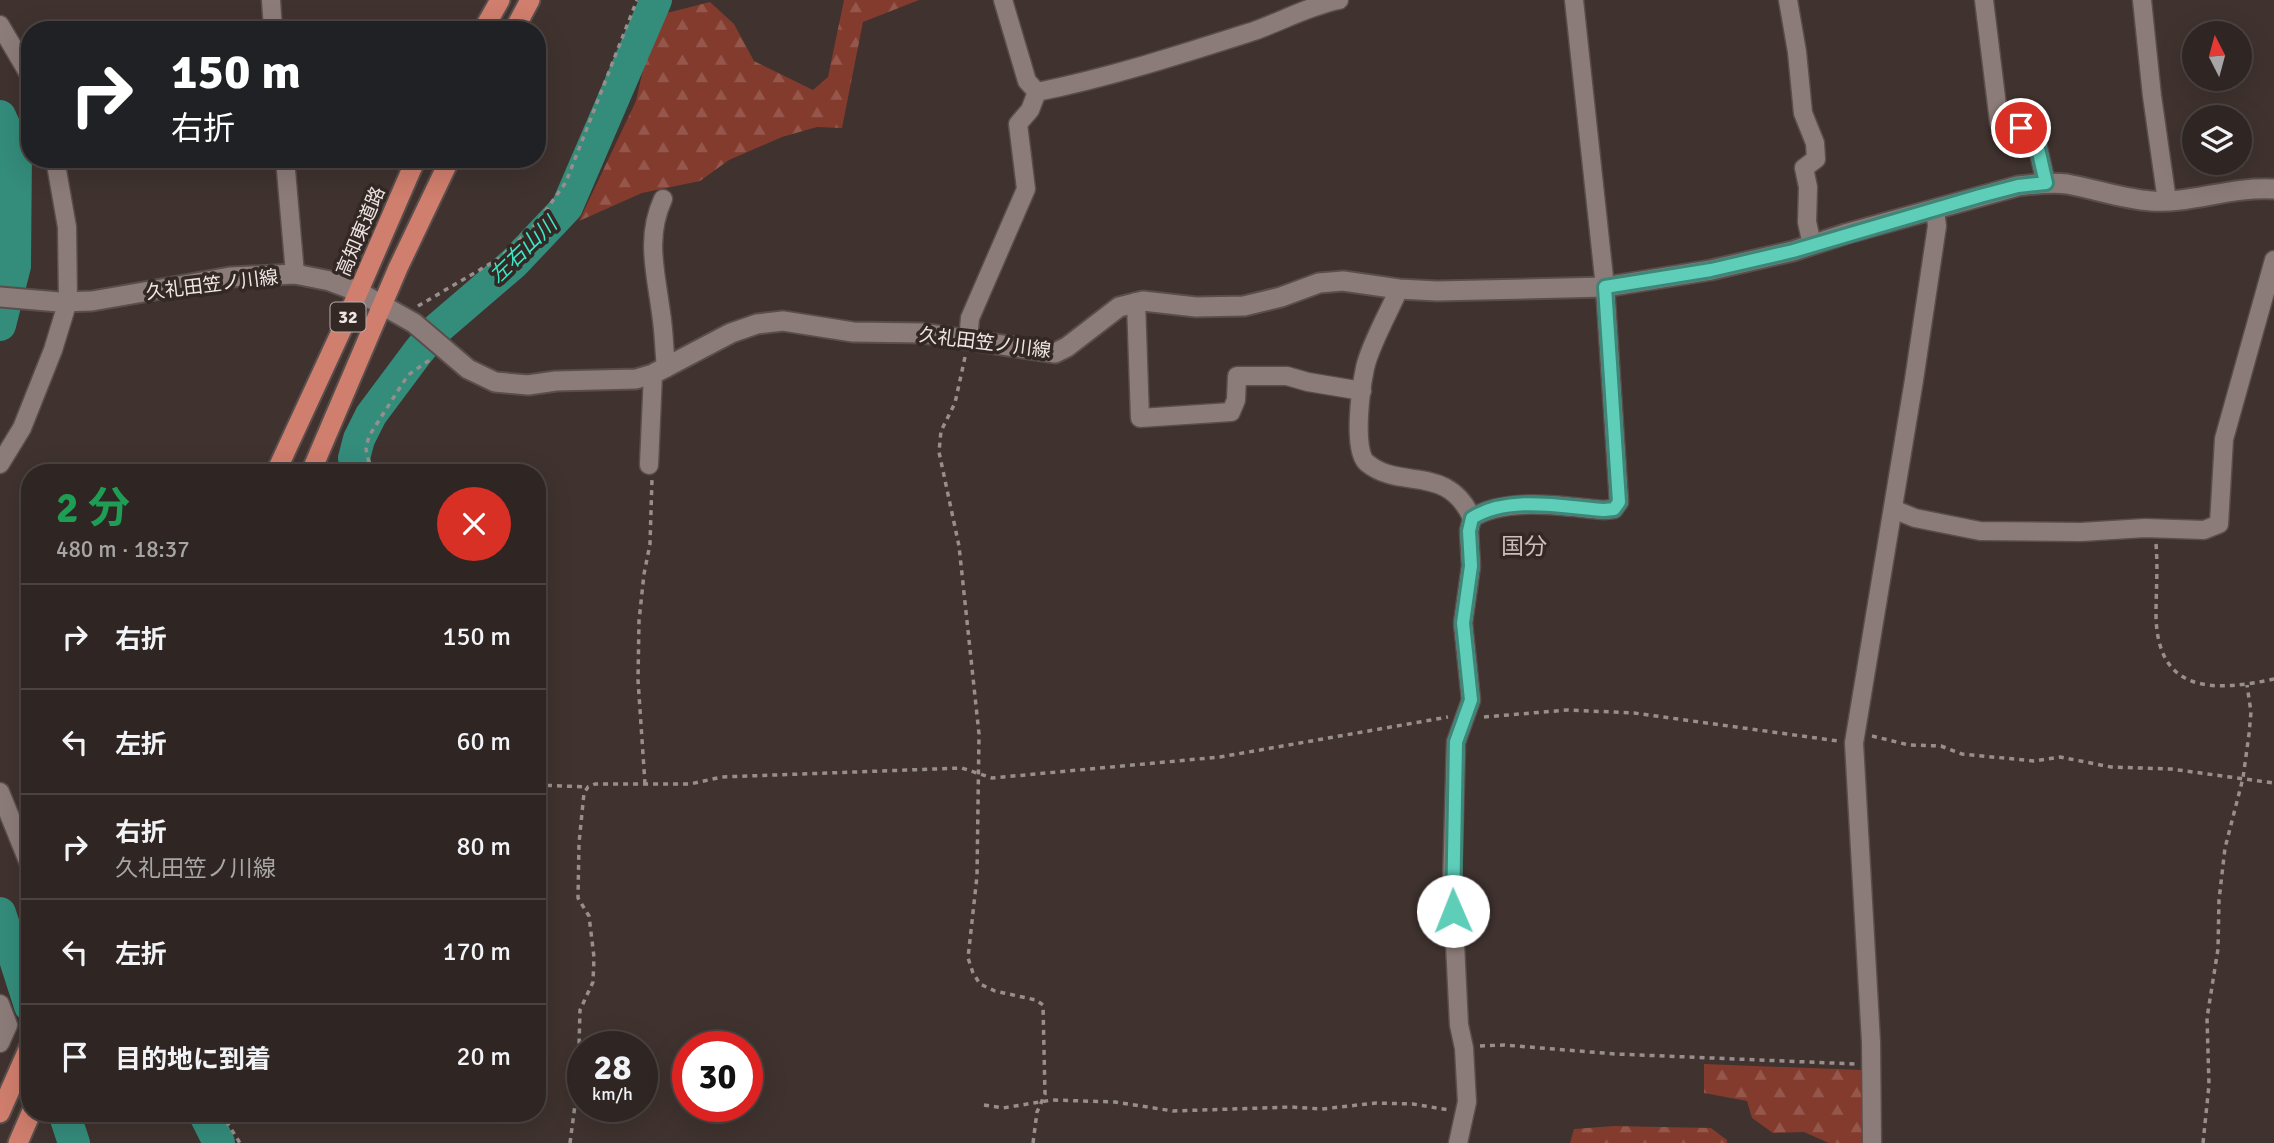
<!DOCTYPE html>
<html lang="ja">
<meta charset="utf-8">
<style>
:root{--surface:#2f2623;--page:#3b3230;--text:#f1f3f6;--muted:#a7a5a6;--line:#4a4341}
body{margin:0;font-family:Signika,"Noto Sans JP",sans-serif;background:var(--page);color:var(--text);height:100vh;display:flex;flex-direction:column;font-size:26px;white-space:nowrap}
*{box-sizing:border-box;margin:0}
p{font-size:23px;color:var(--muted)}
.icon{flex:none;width:38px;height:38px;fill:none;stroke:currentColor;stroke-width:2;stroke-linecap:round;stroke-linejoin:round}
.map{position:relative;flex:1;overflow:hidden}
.sheet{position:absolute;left:21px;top:464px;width:525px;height:658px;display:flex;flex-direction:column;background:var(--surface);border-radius:28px;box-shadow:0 7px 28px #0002,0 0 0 2px var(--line)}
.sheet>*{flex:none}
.hud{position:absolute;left:21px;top:21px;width:525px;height:147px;border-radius:28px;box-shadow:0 7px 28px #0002,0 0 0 2px var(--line);background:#202124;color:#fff;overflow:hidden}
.needle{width:46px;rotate:354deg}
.fabs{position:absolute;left:2182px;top:21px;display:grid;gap:14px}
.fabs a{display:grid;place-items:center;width:70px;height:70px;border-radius:50%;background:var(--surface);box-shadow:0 7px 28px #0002,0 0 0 2px var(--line);font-size:35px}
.speed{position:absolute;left:567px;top:1031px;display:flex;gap:14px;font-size:35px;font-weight:700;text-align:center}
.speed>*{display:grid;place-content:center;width:91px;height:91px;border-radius:50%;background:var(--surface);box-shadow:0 7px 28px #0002,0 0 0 2px var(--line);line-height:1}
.speed small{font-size:18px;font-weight:400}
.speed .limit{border:10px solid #d22;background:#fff;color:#111}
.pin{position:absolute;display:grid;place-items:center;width:60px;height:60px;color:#fff;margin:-30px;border:4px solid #fff;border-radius:50%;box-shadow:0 2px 7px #0007}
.me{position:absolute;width:77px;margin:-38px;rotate:359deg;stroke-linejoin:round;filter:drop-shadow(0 0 5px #0008)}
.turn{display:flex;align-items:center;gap:24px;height:147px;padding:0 35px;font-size:32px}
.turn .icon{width:91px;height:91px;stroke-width:2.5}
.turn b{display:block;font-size:49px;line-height:60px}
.round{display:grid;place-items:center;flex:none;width:74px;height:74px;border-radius:37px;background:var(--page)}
.headline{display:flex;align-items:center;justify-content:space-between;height:119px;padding:0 35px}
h1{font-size:42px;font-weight:700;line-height:52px;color:#1e9e55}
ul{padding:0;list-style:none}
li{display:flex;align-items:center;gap:21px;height:105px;padding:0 35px;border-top:2px solid var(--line)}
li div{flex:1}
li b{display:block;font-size:26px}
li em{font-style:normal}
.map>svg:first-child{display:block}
.forest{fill:url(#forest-firs)}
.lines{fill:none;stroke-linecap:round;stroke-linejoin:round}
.river{stroke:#348c7b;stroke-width:32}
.minor-casing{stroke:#594e4c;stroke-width:21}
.secondary-casing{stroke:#594e4c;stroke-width:23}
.trunk-casing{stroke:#594e4c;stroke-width:23}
.path{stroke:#988e8c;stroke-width:3.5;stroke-dasharray:5 5;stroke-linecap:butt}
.minor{stroke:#8c7c79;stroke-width:18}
.secondary{stroke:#8c7c79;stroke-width:19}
.trunk{stroke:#d07e6d;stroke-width:19}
.route-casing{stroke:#3d8678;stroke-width:18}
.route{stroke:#5eceb8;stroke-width:12}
.labels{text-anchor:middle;stroke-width:7;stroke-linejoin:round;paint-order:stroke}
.shield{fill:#342825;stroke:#b6adab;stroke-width:2}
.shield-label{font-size:18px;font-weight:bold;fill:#eee6e4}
.street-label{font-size:19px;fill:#eee6e4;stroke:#342825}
.water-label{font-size:21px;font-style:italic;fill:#3ee5c8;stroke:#342825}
.quarter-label{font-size:23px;fill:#cebdb9;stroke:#342825}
</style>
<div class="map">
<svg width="2274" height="1143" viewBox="0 0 2274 1143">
<defs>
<pattern id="forest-firs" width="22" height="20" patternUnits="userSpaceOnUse" patternTransform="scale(1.75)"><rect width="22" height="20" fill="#833b2d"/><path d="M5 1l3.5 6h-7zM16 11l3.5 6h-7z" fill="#95574b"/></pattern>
</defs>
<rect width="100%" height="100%" fill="#3f322f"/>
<g class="forest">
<polygon points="844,0 919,0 863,22 842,128 817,127 782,137 729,160 700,181 642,193 579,221 636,101 655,16 710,2 734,24 754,61 813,90 828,77"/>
<polygon points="1704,1064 1862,1070 1863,1143 1829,1143 1804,1132 1773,1133 1752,1118 1747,1101 1704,1093"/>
<polygon points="1614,1126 1711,1128 1727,1140 1727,1143 1570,1143 1574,1129"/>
</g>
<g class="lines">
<g class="river">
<polyline points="0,116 16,151 15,266 0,325"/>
<polyline points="357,472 354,458 359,439 371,415 418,352 437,329 514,263 567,207 656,0"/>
<polyline points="0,913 30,1006"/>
<polyline points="64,1113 74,1143"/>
<polyline points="204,1113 219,1143"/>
</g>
<g class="minor-casing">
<g id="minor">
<polyline points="271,0 273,30"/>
<polyline points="1003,0 1027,81 1037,92"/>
<polyline points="1788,0 1797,52 1803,113 1815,143 1816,159 1804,168 1808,187 1807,222 1812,245"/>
<polyline points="1984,0 1999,122 2002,128 2028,131 2037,144 2046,183"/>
<polyline points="2142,0 2152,96 2167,201"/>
<polyline points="0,25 30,76"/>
<polyline points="285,159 295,274"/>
<path d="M 663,199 C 645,238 656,273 661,313 C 664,331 664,349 666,368"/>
<path d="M 1399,289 C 1389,312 1370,345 1365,368 C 1361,387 1352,451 1367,463 C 1401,491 1447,463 1472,518"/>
<polyline points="1136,302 1140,418 1231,412 1236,400 1237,376 1287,376 1308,382 1362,391"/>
<path d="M 968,340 L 970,318 L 1026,189 L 1018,124 L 1030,110 L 1037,92 C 1111,77 1182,54 1254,31 C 1282,21 1309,6 1339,0"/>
<polyline points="0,464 22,428 53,350 68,301 67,227 55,159"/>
<polyline points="649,465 653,374"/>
<polyline points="1893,509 1915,518 1980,531 2081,532 2145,528 2204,530 2219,524 2224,439 2274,260"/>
<polyline points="0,792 30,866"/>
<polyline points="0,1004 8,1025 0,1043"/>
<path d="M 1458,1143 L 1467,1102 L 1464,1048 L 1459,1025 L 1452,883 L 1456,742 L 1471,700 L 1463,623 L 1471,566 L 1469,531 L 1472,518 C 1507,496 1565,507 1604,510 L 1614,509 L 1619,502 L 1605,287 L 1574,0"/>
<polyline points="1872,1143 1871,1042 1854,743 1914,380 1937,226 1935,210"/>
</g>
</g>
<g class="secondary-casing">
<path id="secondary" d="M 0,297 L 59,302 L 92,301 L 230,277 L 295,274 L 330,281 L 359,292 L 414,323 L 468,369 L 495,382 L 528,385 L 556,381 L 636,379 L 653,374 L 731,333 L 757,324 L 783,321 L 853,332 L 922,333 L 1055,353 L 1067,347 L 1119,307 L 1143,301 L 1196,307 L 1244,306 L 1281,297 L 1319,283 L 1343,281 L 1399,289 L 1437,291 L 1605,287 L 1711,270 L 1793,251 L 1845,234 L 2018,186 C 2035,184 2050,182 2067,184 C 2095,189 2123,199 2151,201 C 2190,204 2232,186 2274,189"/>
</g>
<g class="trunk-casing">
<g id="trunk">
<polyline points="483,30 500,0"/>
<polyline points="514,30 530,0"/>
<polyline points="276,472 344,325 416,159"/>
<polyline points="311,472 398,268 450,159"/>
<polyline points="0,1113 30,1045"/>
<polyline points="18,1143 31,1113"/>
</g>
</g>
<g class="path">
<polyline points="418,306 500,258 537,223 566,182 637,0"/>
<polyline points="965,357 955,403 941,431 939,452 959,546 979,734 977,876 968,958 973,973 980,984 995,991 1036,1000 1043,1005 1045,1094 1037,1112 1033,1143"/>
<polyline points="371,472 366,449 369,436 408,375 431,359"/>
<path d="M 2156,544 C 2158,568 2156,591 2156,615 C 2157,694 2214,692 2274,679"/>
<polyline points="1484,717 1568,710 1634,713 1838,741"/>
<polyline points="1872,736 1909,745 1941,746 1962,754 2034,761 2060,757 2111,767 2171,769 2274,783"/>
<polyline points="645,784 638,680 639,621 644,574 650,544 652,479"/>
<polyline points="537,785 588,787"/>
<polyline points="1480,1046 1504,1045 1616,1054 1856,1064"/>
<polyline points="984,1105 1003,1108 1052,1100 1115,1102 1173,1111 1291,1107 1322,1109 1376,1103 1413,1104 1449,1110"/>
<polyline points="221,1113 240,1143"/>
<polyline points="570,1143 578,1082 580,1010 593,982 594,957 589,916 578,898 579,843 584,793 588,787 595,784 690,784 722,777 962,768 992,778 1220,757 1448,717"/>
<polyline points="2203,1143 2209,1085 2207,1018 2218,949 2219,900 2225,848 2243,778 2249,734 2251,712 2247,685"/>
</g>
<use href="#minor" class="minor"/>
<use href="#secondary" class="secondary"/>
<use href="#trunk" class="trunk"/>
</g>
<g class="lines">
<g class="route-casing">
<path id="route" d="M 1453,911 L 1456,742 L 1471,700 L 1463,623 L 1471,566 L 1469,531 L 1472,518 C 1509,495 1563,507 1604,510 L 1614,509 L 1619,502 L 1605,287 L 1711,270 L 1793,251 L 1980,196 L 2018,186 L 2046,183 L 2037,144 L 2028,131 L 2021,128"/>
</g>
<use href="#route" class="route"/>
</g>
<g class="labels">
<rect class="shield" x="330.5" y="302.5" width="35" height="29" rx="5"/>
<g class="shield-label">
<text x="348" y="323">32</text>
</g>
<g class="street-label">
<text transform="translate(360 231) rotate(-67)" y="7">高知東道路</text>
<text transform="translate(212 284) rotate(-7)" y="7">久礼田笠ノ川線</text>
<text transform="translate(985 342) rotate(7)" y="7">久礼田笠ノ川線</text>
</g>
<g class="water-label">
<text transform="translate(523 250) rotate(-44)" y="7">左右山川</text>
</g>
<g class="quarter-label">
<text x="1524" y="554">国分</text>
</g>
</g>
</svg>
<div class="fabs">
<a><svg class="needle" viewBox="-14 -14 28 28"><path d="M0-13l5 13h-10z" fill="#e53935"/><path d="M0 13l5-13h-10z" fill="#a7a5a6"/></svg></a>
<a><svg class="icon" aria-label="layers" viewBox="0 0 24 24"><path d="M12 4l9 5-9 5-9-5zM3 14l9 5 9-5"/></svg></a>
</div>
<div class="speed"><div>28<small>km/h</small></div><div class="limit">30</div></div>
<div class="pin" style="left:2021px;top:128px;background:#d93025"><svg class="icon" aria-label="arrive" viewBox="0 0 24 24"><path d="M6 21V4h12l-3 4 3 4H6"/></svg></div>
<svg class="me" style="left:1453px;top:911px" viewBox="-20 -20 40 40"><circle r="19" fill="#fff"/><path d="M0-13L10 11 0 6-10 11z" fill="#5eceb8"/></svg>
<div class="hud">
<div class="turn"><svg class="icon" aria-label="right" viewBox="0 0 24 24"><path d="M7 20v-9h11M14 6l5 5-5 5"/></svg><div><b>150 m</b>右折</div></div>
</div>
<section class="sheet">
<div class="headline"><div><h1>2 分</h1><p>480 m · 18:37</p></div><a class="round" style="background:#d93025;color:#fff"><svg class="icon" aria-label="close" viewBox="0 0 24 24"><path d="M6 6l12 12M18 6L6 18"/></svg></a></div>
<ul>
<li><svg class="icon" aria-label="right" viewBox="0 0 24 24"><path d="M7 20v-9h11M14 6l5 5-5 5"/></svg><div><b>右折</b></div><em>150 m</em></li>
<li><svg class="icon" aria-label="left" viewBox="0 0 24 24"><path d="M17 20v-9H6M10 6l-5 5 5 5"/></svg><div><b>左折</b></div><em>60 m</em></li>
<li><svg class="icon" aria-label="right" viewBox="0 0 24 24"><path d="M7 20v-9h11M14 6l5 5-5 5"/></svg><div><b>右折</b><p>久礼田笠ノ川線</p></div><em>80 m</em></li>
<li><svg class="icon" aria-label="left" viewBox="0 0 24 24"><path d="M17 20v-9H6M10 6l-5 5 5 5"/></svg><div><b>左折</b></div><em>170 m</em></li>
<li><svg class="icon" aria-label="arrive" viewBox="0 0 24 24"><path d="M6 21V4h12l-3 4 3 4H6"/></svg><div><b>目的地に到着</b></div><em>20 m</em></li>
</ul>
</section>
</div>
